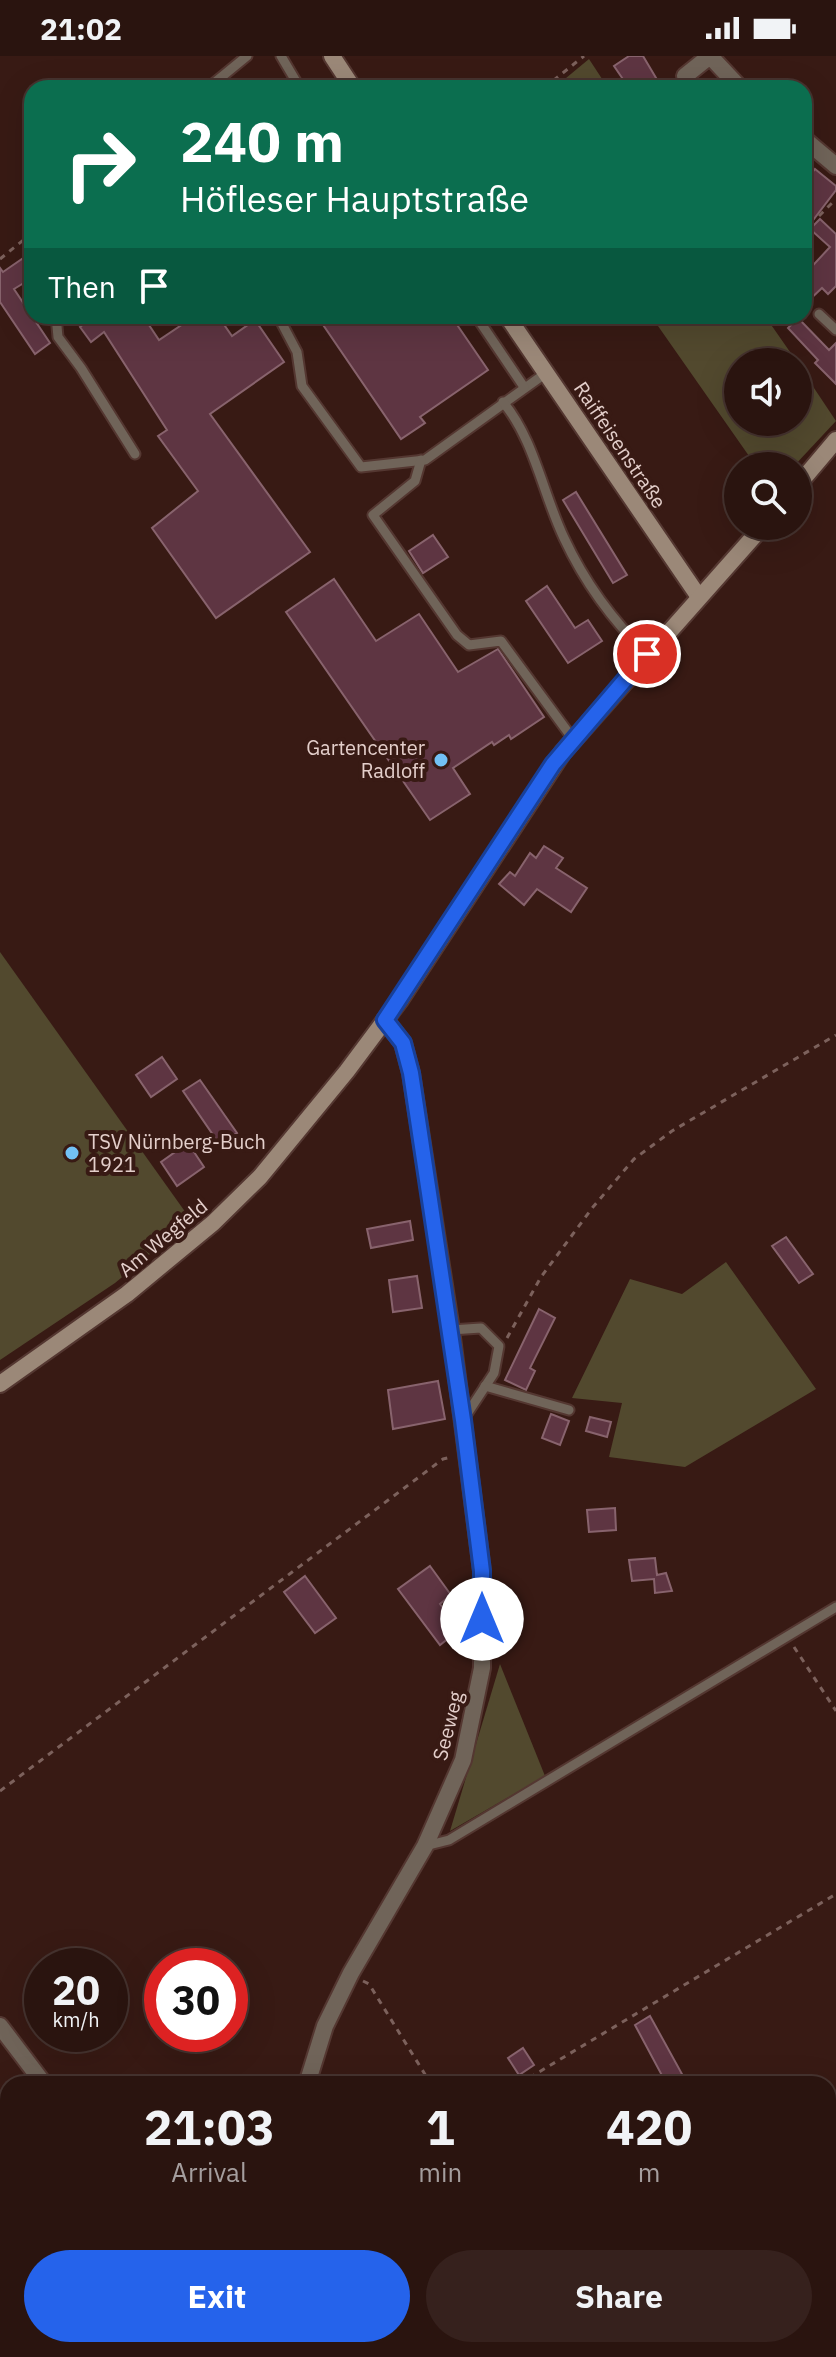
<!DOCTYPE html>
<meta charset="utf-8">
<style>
:root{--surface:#2a140f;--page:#36211d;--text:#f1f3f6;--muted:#a59e9e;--line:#46332f;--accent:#2563eb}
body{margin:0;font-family:"IBM Plex Sans",sans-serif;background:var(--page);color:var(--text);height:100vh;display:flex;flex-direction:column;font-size:30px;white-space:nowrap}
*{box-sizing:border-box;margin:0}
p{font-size:26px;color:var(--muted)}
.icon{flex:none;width:44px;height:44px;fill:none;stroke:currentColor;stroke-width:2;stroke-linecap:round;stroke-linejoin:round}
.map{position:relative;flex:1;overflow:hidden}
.details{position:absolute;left:0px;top:2020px;width:836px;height:282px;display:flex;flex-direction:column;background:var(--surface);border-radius:24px 24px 0 0;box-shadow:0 8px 32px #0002,0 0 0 2px var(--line)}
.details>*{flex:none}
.banner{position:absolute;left:24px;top:24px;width:788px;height:244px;border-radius:24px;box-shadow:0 8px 32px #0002,0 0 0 2px var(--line);background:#0b6e4f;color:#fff;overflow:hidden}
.buttons{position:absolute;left:724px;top:292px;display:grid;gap:16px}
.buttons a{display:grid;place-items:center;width:88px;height:88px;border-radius:50%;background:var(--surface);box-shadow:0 8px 32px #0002,0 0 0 2px var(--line);font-size:40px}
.speed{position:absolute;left:24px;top:1892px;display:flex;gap:16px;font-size:40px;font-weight:700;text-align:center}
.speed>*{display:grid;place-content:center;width:104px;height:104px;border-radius:50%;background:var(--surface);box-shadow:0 8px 32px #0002,0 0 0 2px var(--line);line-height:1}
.speed small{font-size:20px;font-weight:400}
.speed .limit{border:12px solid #d22;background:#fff;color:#111}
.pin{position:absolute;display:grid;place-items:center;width:68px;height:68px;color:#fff;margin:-34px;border:4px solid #fff;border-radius:50%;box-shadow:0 2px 8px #0007}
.me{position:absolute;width:88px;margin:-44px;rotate:0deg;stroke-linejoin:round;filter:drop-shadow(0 0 6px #0008)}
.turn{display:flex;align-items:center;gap:28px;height:168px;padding:0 24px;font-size:36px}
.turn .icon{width:104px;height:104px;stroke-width:2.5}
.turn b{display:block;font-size:56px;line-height:68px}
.then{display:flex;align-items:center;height:76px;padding:0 24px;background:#0003;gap:16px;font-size:30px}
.eta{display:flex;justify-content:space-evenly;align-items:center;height:136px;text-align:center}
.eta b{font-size:48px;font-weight:700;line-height:56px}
.primary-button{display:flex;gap:16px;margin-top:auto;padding:16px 24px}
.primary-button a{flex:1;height:92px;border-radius:48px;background:var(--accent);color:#fff;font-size:32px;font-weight:700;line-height:92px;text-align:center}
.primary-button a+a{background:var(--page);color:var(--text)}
.status{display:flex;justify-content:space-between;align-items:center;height:56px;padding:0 40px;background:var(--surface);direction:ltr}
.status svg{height:22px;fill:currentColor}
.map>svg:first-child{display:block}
.green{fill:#52492e}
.building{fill:#5e3542;stroke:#88636d;stroke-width:2}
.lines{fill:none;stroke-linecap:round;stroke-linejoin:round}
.lane-casing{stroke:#543731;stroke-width:13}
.street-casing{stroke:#543731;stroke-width:20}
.secondary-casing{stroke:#543731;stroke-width:20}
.path{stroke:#7c615c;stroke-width:3;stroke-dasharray:6 6;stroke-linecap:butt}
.lane{stroke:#706459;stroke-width:9}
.street{stroke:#706459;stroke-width:16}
.secondary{stroke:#9b8878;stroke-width:16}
.route-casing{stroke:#184099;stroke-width:20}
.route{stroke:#2563eb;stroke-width:14}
.poi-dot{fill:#72c1f5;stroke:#381a14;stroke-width:3}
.labels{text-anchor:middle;stroke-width:8;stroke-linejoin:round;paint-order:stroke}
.street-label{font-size:20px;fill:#e4cfcb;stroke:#381a14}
.poi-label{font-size:20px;fill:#e4cfcb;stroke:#381a14;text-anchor:end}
</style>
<div class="status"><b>21:02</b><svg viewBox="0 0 49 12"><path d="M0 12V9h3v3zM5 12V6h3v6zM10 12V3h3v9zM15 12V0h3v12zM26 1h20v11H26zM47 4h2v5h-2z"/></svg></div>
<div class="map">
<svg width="836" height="2301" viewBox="0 0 836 2301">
<rect width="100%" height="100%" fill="#381a14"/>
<g class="green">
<polygon points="589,3 608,32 554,32"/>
<polygon points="651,260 765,260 797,306 738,306 738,366 798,366 798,308 836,365 794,410 756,410"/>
<polygon points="0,896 191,1164 115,1227 0,1304"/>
<polygon points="726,1206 816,1333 685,1411 609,1401 622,1347 572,1342 630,1223 682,1238"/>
<polygon points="500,1608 545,1720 450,1775"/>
</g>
<g class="building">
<polygon points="629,0 643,0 662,32 644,32 640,26 629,32 614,10"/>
<polygon points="815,113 836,130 836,134 804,176 804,126"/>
<polygon points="820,163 836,178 836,230 828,238 822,232 804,249 804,219 830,191 810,173"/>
<polygon points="32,196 32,222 14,233 50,287 35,298 0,246 0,212 3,216"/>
<polygon points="94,260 143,260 159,284 195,260 218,260 232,280 255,264 284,306 210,358 310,496 216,562 152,472 198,435 158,380 167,374 104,276 91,286 80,271"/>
<polygon points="317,260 451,260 488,314 420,361 425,367 401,383"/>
<polygon points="798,262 829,294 836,287 836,328 815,307 818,304 788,272"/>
<polygon points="576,436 627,519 613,527 563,444"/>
<polygon points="433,479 448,501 423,517 409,495"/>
<polygon points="334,523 376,585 419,558 458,616 498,593 544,661 511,683 509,679 494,689 492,686 453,712 470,738 430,764 286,556"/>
<polygon points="547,530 575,572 588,564 602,585 568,607 526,545"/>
<polygon points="544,790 563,802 556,812 587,832 571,856 537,833 524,849 499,828 510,816 515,820 530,797 536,802"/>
<polygon points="162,1001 177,1023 151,1041 136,1019"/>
<polygon points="200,1024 237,1077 220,1089 183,1035"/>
<polygon points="188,1087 204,1111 177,1130 161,1106"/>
<polygon points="410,1165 413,1184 371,1192 367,1173"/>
<polygon points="786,1181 813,1218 799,1227 772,1190"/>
<polygon points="417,1220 422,1252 393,1256 389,1224"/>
<polygon points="539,1253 555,1262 530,1312 535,1315 526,1334 505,1324"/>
<polygon points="438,1325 445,1363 393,1373 388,1334"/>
<polygon points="551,1358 569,1365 560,1389 542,1382"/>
<polygon points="590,1361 611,1366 607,1381 586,1375"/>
<polygon points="615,1452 616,1474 589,1476 587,1454"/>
<polygon points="655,1502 657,1519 666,1517 672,1535 655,1537 654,1523 632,1525 629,1504"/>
<polygon points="430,1510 451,1539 440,1548 459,1574 440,1589 398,1533"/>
<polygon points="305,1520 336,1562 315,1577 284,1536"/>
<polygon points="650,1960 682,2018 666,2027 635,1969"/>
<polygon points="523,1992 534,2009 519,2019 508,2002"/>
</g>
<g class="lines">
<g class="lane-casing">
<g id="lane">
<polyline points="281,0 300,32"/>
<polyline points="208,32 247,0"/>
<polyline points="819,258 836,274"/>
<polyline points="56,260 58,281 81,312 135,398"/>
<polyline points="278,260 297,296 302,330 361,411 425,404 546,317"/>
<polyline points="476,260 524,331"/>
<path d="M 503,346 C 534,383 543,438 564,482 C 584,525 613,565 647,598"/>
<polyline points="421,404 415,425 373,459 457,579 469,589 501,585 573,683"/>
<polyline points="451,1274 481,1272 499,1290 494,1317 463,1364"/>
<polyline points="485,1330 569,1354"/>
<polyline points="425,1790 449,1784 836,1551"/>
<polyline points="572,2301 578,2294"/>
</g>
</g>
<g class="street-casing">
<g id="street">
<polyline points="685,20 710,0 740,32"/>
<polyline points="804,83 836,110"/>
<polyline points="0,1970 44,2028"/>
<polyline points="307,2028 325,1970 351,1917 425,1790 463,1704 482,1612 482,1515 451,1274 411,1017 403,987 385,964"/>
<polyline points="325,2294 327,2301"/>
</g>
</g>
<g class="secondary-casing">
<g id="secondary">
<polyline points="332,0 353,32"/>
<polyline points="507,260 699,541"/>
<polyline points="798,429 836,384"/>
<polyline points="0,1328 127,1238 213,1167 260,1121 347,1015 400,944 563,696 763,470"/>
</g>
</g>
<g class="path">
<polyline points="544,32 584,0"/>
<polyline points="819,160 836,143"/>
<polyline points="0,203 32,177"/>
<polyline points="507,1282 541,1221 593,1151 634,1103 672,1075 836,979"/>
<polyline points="794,1591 836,1655"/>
<polyline points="0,1735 443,1403 451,1401"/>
<polyline points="363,1925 369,1928 431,2028"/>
<polyline points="519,2028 836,1838"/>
<polyline points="828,2123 836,2118"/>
<polyline points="0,2202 8,2195"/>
</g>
<use href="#lane" class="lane"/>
<use href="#street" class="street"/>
<use href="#secondary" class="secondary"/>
</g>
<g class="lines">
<g class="route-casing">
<polyline id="route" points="482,1563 482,1515 463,1364 411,1017 403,987 385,964 553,708 647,598"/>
</g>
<use href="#route" class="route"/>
</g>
<g class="poi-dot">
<circle cx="441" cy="704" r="8"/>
<circle cx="72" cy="1097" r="8"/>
</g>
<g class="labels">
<g class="street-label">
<text transform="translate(620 389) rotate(56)" y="7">Raiffeisenstraße</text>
<text transform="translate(163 1182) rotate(-40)" y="7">Am Wegfeld</text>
<text transform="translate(448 1670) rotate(-76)" y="7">Seeweg</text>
</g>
<g class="poi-label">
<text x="425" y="699">Gartencenter<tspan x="425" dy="23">Radloff</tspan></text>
<text x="88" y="1093" text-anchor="start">TSV Nürnberg-Buch<tspan x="88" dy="23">1921</tspan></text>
</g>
</g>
</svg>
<div class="buttons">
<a><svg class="icon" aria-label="sound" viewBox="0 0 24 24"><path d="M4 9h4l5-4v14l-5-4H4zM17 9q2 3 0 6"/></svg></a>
<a><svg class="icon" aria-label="search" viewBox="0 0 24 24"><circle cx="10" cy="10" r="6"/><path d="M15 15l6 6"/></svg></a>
</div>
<div class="speed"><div>20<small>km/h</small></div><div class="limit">30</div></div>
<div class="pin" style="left:647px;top:598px;background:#d93025"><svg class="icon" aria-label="arrive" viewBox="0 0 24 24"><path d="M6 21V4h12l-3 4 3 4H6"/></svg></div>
<svg class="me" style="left:482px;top:1563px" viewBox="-20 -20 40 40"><circle r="19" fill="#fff"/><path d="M0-13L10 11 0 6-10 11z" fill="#2563eb"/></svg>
<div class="banner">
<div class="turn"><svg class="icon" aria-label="right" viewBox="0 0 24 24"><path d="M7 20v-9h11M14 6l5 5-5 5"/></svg><div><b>240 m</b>Höfleser Hauptstraße</div></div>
<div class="then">Then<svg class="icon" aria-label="arrive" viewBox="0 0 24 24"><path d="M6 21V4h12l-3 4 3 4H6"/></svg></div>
</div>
<section class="details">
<div class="eta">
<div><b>21:03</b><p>Arrival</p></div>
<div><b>1</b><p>min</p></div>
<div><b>420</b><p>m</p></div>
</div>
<div class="primary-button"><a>Exit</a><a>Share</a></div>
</section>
</div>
